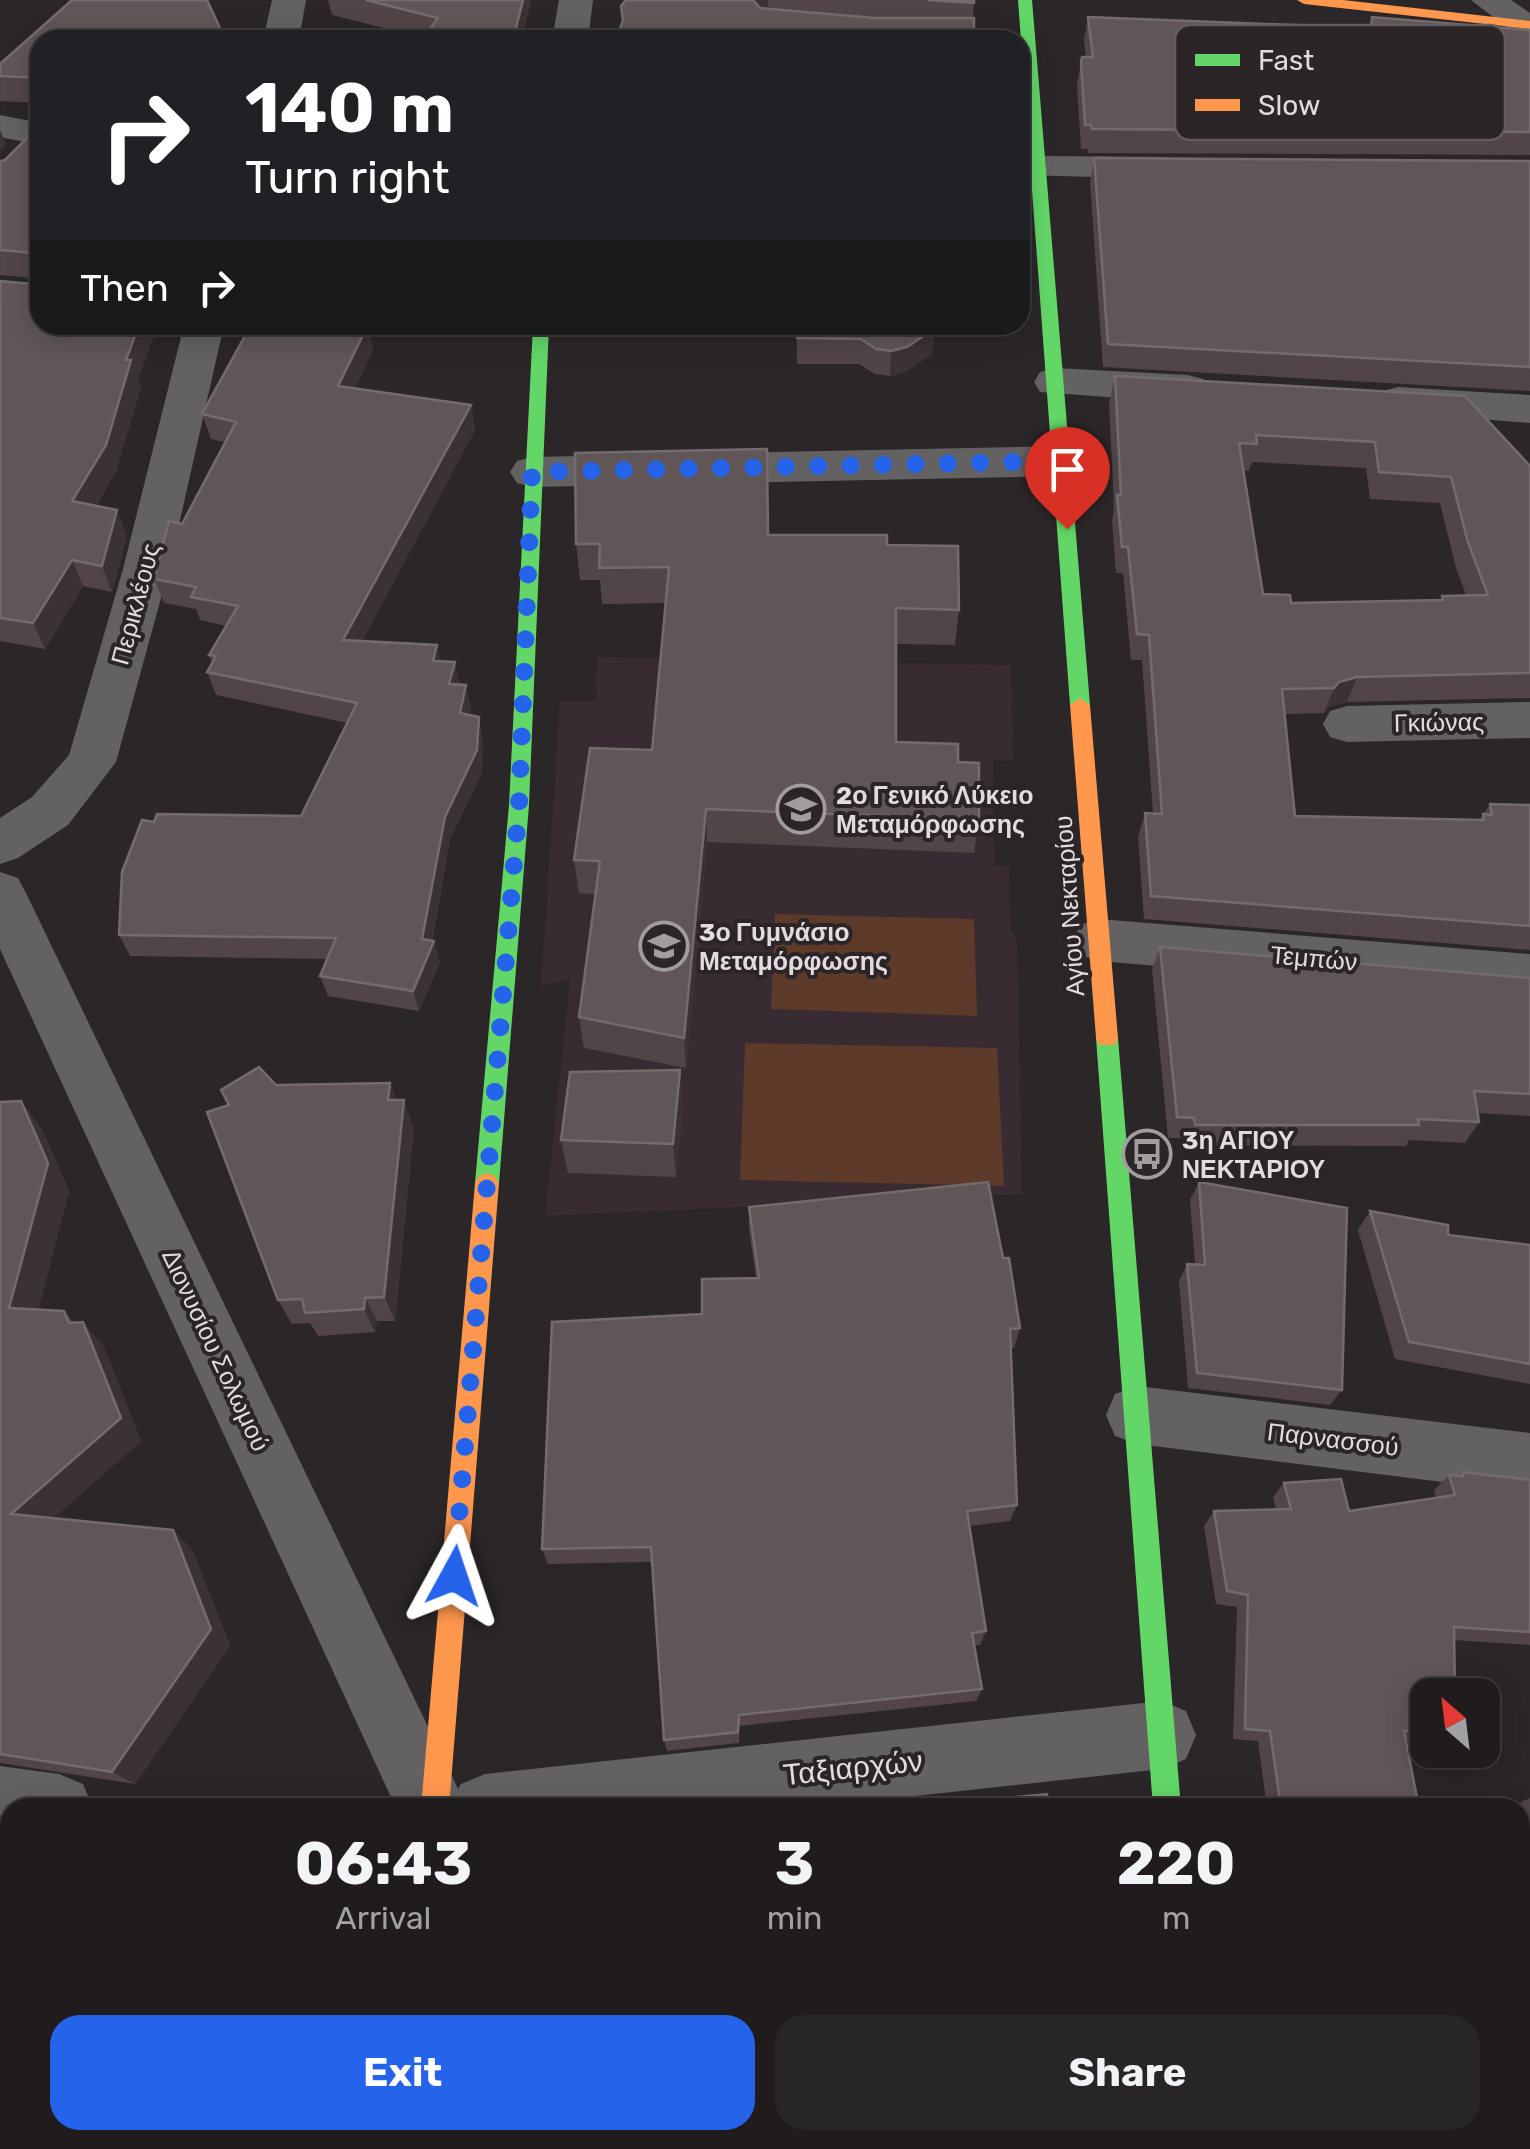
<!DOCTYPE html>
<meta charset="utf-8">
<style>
:root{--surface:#201c1e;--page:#282527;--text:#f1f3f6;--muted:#a2a1a4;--line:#3d3a3c;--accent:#2563eb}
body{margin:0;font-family:Rubik,sans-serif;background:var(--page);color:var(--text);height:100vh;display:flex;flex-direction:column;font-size:38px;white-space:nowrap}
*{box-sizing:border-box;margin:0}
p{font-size:32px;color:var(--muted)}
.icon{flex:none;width:55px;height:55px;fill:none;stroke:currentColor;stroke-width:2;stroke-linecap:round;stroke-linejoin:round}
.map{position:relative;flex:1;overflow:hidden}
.panel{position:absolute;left:0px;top:1798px;width:1530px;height:352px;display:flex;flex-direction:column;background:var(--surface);border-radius:30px 30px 0 0;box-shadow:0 5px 25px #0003,0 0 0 2px var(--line)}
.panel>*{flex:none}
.hud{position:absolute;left:30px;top:30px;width:1000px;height:305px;border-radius:30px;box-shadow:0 5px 25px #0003,0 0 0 2px var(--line);background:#202124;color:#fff;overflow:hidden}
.needle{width:65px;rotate:332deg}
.buttons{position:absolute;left:1410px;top:1678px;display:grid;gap:20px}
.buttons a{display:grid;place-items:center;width:90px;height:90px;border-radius:20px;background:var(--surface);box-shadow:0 5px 25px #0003,0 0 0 2px var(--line);font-size:50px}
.pin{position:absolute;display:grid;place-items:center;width:85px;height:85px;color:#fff;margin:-102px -42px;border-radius:50% 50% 50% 0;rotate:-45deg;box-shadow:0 0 10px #0007}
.pin .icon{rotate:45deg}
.me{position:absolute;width:110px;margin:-55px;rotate:5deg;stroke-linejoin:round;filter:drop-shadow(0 0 8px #0008)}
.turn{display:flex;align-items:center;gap:35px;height:210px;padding:0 50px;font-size:45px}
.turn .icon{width:130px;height:130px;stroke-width:2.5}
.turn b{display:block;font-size:70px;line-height:85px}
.then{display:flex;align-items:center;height:95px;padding:0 50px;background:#0003;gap:20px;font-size:38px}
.eta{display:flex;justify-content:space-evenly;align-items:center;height:170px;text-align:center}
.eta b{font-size:60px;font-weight:700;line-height:70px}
.button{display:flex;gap:20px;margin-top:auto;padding:20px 50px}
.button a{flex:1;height:115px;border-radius:30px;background:var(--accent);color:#fff;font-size:40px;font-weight:700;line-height:115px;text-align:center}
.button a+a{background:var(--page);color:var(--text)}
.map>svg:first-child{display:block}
.built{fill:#382b31}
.green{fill:#5d3a29}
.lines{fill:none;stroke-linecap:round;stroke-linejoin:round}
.street{fill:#646162;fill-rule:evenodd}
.fast{fill:#63d668;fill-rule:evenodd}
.slow{fill:#ff974d;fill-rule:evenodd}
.wall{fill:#514547;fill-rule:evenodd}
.shaded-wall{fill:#3b3234}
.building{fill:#605658;stroke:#746b6d;stroke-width:2.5;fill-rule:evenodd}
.route{stroke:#2563eb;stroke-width:18;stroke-dasharray:0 32.4}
.labels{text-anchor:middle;stroke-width:8;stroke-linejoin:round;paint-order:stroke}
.street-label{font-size:25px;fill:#e1dcde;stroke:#2c2528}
.poi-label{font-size:25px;font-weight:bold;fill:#e1dcde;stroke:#2c2528;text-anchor:start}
.near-street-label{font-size:30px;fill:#e1dcde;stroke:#2c2528}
.key{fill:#2c2528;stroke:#625c5f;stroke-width:2.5}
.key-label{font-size:28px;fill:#e1dcde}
</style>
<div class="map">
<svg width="1530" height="2149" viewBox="0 0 1530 2149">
<rect width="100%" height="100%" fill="#2b2628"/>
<polygon class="built" points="597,657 1011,665 1013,761 993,760 994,866 1009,866 1010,929 1017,941 1022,1194 545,1216 570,979 541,987 560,701 596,701"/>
<g class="green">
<polygon points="775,914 974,919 977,1016 771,1009"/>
<polygon points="745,1043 997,1048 1004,1186 740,1180"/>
</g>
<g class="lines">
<g class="street">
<polygon points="272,0 306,0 299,40 263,40"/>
<polygon points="559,0 593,0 588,40 552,40"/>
<polygon points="1471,0 1511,0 1530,13 1530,40 1518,36"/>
<polygon points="0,115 40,123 40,145 0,137"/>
<polygon points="1038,156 1165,157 1178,160 1184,168 1178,176 1165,179 1025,175 1020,166 1025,159"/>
<polygon points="184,325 224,325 169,569 116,762 68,825 18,858 0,864 0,818 32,797 69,755 123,569"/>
<polygon points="1055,368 1188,375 1203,379 1209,389 1203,399 1188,403 1040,392 1034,382 1040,372"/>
<polygon points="1398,387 1530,395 1530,423 1383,411 1377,401 1383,391"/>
<polygon points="1061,446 1076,451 1083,461 1076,471 1061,476 532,487 517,483 510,472 517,461 532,457"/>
<polygon points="1530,702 1530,738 1347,742 1330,737 1323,724 1330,711 1347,706"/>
<polygon points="0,872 18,878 26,893 458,1789 461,1784 485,1774 1162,1701 1186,1711 1196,1735 1186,1759 1162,1769 806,1808 396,1808 0,949"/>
<polygon points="1099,919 1530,954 1530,998 1099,961 1080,955 1073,940 1080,925"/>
<polygon points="1137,1386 1530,1433 1530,1493 1137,1444 1115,1436 1106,1415 1115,1394"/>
<polygon points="0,1766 59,1774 83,1784 93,1808 10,1808 10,1836 0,1834"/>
<polygon points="541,2140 617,2140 621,2149 545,2149"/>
</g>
<g class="fast">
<polygon points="1018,0 1032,0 1090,705 1080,712 1070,705"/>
<polygon points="533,325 549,325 529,805 499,1183 495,1190 487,1193 479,1190 475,1183 509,805"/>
<polygon points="1107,1029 1115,1031 1118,1038 1181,1808 1153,1808 1096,1038 1099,1031"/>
<rect x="1179" y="2140" width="30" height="9"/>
</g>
<g class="slow">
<polygon points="1297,0 1343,0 1530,21 1530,29 1304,4"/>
<polygon points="1080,698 1090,705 1118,1038 1115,1045 1099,1045 1096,1038 1070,705"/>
<polygon points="487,1173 495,1176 499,1183 449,1808 421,1808 475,1183 479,1176"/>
</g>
</g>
<g class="wall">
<polygon points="328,0 531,0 522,40 424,40 424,38 332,15"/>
<polygon points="626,0 974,0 973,18 622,24 621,6"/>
<polygon points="1088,17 1368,28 1372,17 1530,30 1530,155 1088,153 1088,149 1081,149 1077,85 1082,57 1086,57 1084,40"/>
<polygon points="40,40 40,103 0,101 0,64"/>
<polygon points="1094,158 1530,161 1530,391 1103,367 1090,182"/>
<polygon points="0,161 138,380 141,387 116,471 96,506 127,536 112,592 83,586 45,649 0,641 0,281 32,284 32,278 0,275"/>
<polygon points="368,325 373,350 355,388 471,405 475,430 362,641 440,662 460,684 471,708 470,715 483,740 482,773 450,839 432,941 440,962 419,1011 328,996 320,976 327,959 130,956 119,935 154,822 301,816 347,723 216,695 207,672 212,663 209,655 226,626 200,620 196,609 164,603 154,579 225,442 211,439 202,414"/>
<polygon points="797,325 932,354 905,372 890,376 875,374 859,364 797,364"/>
<path d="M 1115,376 L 1530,466 L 1530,698 L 1347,702 L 1329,707 L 1324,713 L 1284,714 L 1295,816 L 1479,820 L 1490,804 L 1530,805 L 1530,950 L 1144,919 L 1138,837 L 1145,813 L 1153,814 L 1142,660 L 1131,660 L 1123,573 L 1116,573 L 1112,521 L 1114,509 L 1109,403 ZM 1252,462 L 1366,468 L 1370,499 L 1440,503 L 1456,568 L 1466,595 L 1442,596 L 1440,600 L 1291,603 L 1263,594 L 1244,470 L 1249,471 Z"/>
<polygon points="768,535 887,545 959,610 955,645 896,644 896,742 958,762 979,820 974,853 707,842 686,1068 584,1048 579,1017 595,894 579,893 574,860 652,750 665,603 602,604 600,580 580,580 576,544"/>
<polygon points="1160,947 1530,978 1530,1116 1477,1113 1479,1122 1465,1143 1409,1140 1406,1146 1186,1145 1186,1138 1168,1138 1152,969"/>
<polygon points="390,1083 396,1100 414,1128 395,1321 377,1321 375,1332 318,1336 310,1323 292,1324 278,1300 229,1105 276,1085"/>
<polygon points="21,1101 42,1130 69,1191 38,1310 64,1311 74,1323 104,1347 141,1441 53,1518 192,1549 230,1646 135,1784 0,1763 0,1102"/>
<polygon points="683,1105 676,1177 568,1173 561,1140"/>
<polygon points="1199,1182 1342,1390 1330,1405 1188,1388 1179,1281 1187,1264 1195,1264 1190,1200"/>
<polygon points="749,1207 1003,1258 1020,1328 1014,1348 1010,1348 1017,1505 1010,1521 969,1526 986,1631 980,1645 974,1645 982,1689 976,1701 739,1726 739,1743 667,1751 664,1740 652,1562 548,1564 542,1549 702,1314 756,1278 749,1229"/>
<polygon points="1370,1211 1448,1235 1530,1245 1530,1384 1395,1359 1358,1230"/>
<polygon points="1463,1472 1530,1480 1530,1645 1454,1640 1428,1695 1428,1739 1406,1740 1419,1808 1267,1808 1258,1741 1233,1739 1237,1607 1216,1604 1204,1526 1214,1511 1276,1509 1273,1497 1284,1483 1349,1511 1436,1498 1434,1490 1449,1475 1459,1475"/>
<polygon points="1530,1798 1530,1869 1528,1869 1521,1802"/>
<polygon points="1292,2140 1520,2140 1530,2149 1293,2149"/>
</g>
<g class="shaded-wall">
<polygon points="523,0 531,0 522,40 513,40"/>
<polygon points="752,0 768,0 768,14 752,24"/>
<polygon points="0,130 6,144 0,151"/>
<polygon points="139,325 158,325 138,380 141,387 116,471 83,527 72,501"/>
<polygon points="368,325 373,350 344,411 338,386"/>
<polygon points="935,328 932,354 905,372 890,376 891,351"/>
<polygon points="471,405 475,430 350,664 343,640"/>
<polygon points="117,510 127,536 112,592 102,566"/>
<polygon points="72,560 83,586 45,649 33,623"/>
<polygon points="437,645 442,669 433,661"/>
<polygon points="455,662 460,685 449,684"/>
<polygon points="1357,677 1347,702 1329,707 1324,713 1334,688 1339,682"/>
<polygon points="466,685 471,708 465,736 460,713"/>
<polygon points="479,717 483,740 482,773 450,839 430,949 434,941 440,962 419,1011 413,991 445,817"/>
<polygon points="706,809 707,842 686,1068 684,1038"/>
<polygon points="680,1070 683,1105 676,1177 673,1144"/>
<polygon points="390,1083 400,1111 388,1100"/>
<polygon points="404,1100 414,1128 395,1321 384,1297"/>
<polygon points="21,1101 42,1130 69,1191 32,1333 9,1308"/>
<polygon points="365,1298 377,1321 375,1332 364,1309"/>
<polygon points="83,1322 104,1347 141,1441 36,1534 11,1514"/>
<polygon points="173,1530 192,1549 230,1646 135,1784 112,1772"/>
<rect x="404" y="2140" width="10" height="9"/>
</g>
<g class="building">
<polygon points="72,0 207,0 224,37 223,40 40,40 40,78 0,76 0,64"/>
<polygon points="366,0 523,0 513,40 439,40 424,37 438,18"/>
<polygon points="626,0 753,0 760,8 875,18 974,18 974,40 616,40 623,20 621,6"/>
<polygon points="928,0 974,0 974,3"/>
<polygon points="1088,17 1371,28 1372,17 1530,30 1530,132 1092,129 1091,125 1085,125 1081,62 1082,57 1093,57"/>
<polygon points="34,131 40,133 40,325 139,325 126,360 131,360 106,445 72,501 117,510 102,566 72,560 33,623 0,618 0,281 32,284 32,253 0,250 0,161 5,160"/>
<polygon points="1094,158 1530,161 1530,367 1108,344"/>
<polygon points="251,325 368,325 338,386 471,405 343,640 437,645 433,661 455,662 449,684 466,685 460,713 479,717 477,750 445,817 422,939 434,941 413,991 320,976 336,938 119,935 122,872 142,820 154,822 157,814 301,816 357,703 207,672 216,656 209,655 238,606 191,597 196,587 154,579 169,521 182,524 236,422 202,414"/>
<polygon points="797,325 935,325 935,328 907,347 891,351 876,349 861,339 797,338"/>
<path d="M 1115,376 L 1465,396 L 1530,466 L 1530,673 L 1357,677 L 1339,682 L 1334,688 L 1282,689 L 1295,816 L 1484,820 L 1483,814 L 1492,815 L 1490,804 L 1530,805 L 1530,926 L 1151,896 L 1145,813 L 1162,814 L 1149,635 L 1137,634 L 1128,547 L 1122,547 L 1117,495 L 1121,495 ZM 1256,435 L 1375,442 L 1379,472 L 1451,477 L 1468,542 L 1488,595 L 1442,596 L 1443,600 L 1291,603 L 1290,595 L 1263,594 L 1239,443 L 1257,444 Z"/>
<polygon points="767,449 768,535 887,535 887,545 958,546 959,610 896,608 896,742 958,744 958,762 979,763 979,820 706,809 684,1038 579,1017 600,861 574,860 590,748 652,750 669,567 599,568 600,544 576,544 575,453"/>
<polygon points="1160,947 1530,978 1530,1094 1474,1091 1479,1122 1418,1119 1419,1125 1195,1125 1194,1118 1177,1117"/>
<polygon points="259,1067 276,1085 390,1083 388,1100 404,1100 384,1297 365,1298 364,1309 305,1313 302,1299 278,1300 207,1112 229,1105 221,1090"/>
<polygon points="680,1070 673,1144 561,1140 570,1072"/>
<polygon points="21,1101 48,1163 9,1308 64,1311 69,1323 83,1322 121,1418 11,1514 173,1530 211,1629 112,1772 0,1754 0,1102"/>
<polygon points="988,1182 1003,1258 1009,1258 1020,1328 1010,1329 1017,1505 967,1511 986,1631 972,1633 982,1689 739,1715 738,1732 664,1740 651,1547 542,1549 552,1322 702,1314 702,1279 759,1278 749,1207"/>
<polygon points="1199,1182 1347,1208 1342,1390 1197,1373 1187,1264 1205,1265"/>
<polygon points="1370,1211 1448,1225 1448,1235 1530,1245 1530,1364 1409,1342"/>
<polygon points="1463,1472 1530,1480 1530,1632 1454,1627 1455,1695 1428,1695 1428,1730 1404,1731 1419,1808 1281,1808 1270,1731 1245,1729 1248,1595 1227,1591 1214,1511 1291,1509 1284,1483 1341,1479 1349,1511 1455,1495 1449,1475 1463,1476"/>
<polygon points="1047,1794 1049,1808 899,1808"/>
<polygon points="668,1800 734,1800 733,1808 668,1808"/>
<polygon points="0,1870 10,1871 10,2140 404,2140 404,2149 0,2149"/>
<polygon points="1520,2093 1530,2094 1530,2149 1312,2149 1311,2140 1520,2140"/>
<polygon points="750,2140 1080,2140 1081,2149 751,2149"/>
</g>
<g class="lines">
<polyline class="route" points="454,1576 519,805 532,472 1062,461 1067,529"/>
</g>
<defs>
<g id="school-ring" transform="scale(2.5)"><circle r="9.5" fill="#2c2528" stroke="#a19c9e" stroke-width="1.5"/><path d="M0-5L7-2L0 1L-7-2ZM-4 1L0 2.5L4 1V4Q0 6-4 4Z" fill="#a19c9e"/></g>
<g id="bus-ring" transform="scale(2.5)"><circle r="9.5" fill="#2c2528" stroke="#a19c9e" stroke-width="1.5"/><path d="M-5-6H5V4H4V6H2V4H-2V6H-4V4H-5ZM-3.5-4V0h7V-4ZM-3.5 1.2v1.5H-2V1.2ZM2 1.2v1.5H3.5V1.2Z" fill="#a19c9e"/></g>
</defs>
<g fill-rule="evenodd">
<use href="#school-ring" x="801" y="809"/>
<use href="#school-ring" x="664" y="946"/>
<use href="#bus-ring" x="1147" y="1154"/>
</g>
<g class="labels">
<g class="street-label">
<text transform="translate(135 604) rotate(-75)" y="9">Περικλέους</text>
<text transform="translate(1439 722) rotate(-1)" y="9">Γκιώνας</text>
<text transform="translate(1069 906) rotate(-94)" y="9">Αγίου Νεκταρίου</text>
<text transform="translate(1314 958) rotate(5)" y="9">Τεμπών</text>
<text transform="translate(216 1350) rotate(65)" y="9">Διονυσίου Σολωμού</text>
<text transform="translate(1333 1439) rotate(7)" y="9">Παρνασσού</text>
</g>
<g class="poi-label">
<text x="836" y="804">2ο Γενικό Λύκειο<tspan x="836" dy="29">Μεταμόρφωσης</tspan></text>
<text x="699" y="941">3ο Γυμνάσιο<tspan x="699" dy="29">Μεταμόρφωσης</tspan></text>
<text x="1182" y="1149">3η ΑΓΙΟΥ<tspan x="1182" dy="29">ΝΕΚΤΑΡΙΟΥ</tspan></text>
</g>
<g class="near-street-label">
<text transform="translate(853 1768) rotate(-6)" y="10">Ταξιαρχών</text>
</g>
</g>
<rect x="1175" y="25" width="330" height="115" rx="15" class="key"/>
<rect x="1195" y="54" width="45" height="12" fill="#63d668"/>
<rect x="1195" y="99" width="45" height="12" fill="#ff974d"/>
<g class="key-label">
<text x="1258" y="70">Fast</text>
<text x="1258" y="115">Slow</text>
</g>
</svg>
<div class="buttons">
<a><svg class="needle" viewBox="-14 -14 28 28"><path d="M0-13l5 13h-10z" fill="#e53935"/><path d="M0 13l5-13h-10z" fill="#a2a1a4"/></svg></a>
</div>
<div class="pin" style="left:1067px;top:529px;background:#d93025"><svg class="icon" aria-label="arrive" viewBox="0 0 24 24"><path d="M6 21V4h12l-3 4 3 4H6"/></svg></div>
<svg class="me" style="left:454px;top:1576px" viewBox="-20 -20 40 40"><path d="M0-17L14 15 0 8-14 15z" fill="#2563eb" stroke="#fff" stroke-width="4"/></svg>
<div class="hud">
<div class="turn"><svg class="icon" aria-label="right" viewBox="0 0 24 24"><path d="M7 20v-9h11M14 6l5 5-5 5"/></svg><div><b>140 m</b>Turn right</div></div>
<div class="then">Then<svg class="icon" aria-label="right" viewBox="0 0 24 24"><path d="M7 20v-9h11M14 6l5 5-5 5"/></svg></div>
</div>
<section class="panel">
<div class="eta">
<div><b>06:43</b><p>Arrival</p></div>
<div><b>3</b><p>min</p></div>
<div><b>220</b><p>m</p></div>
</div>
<div class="button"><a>Exit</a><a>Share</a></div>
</section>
</div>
